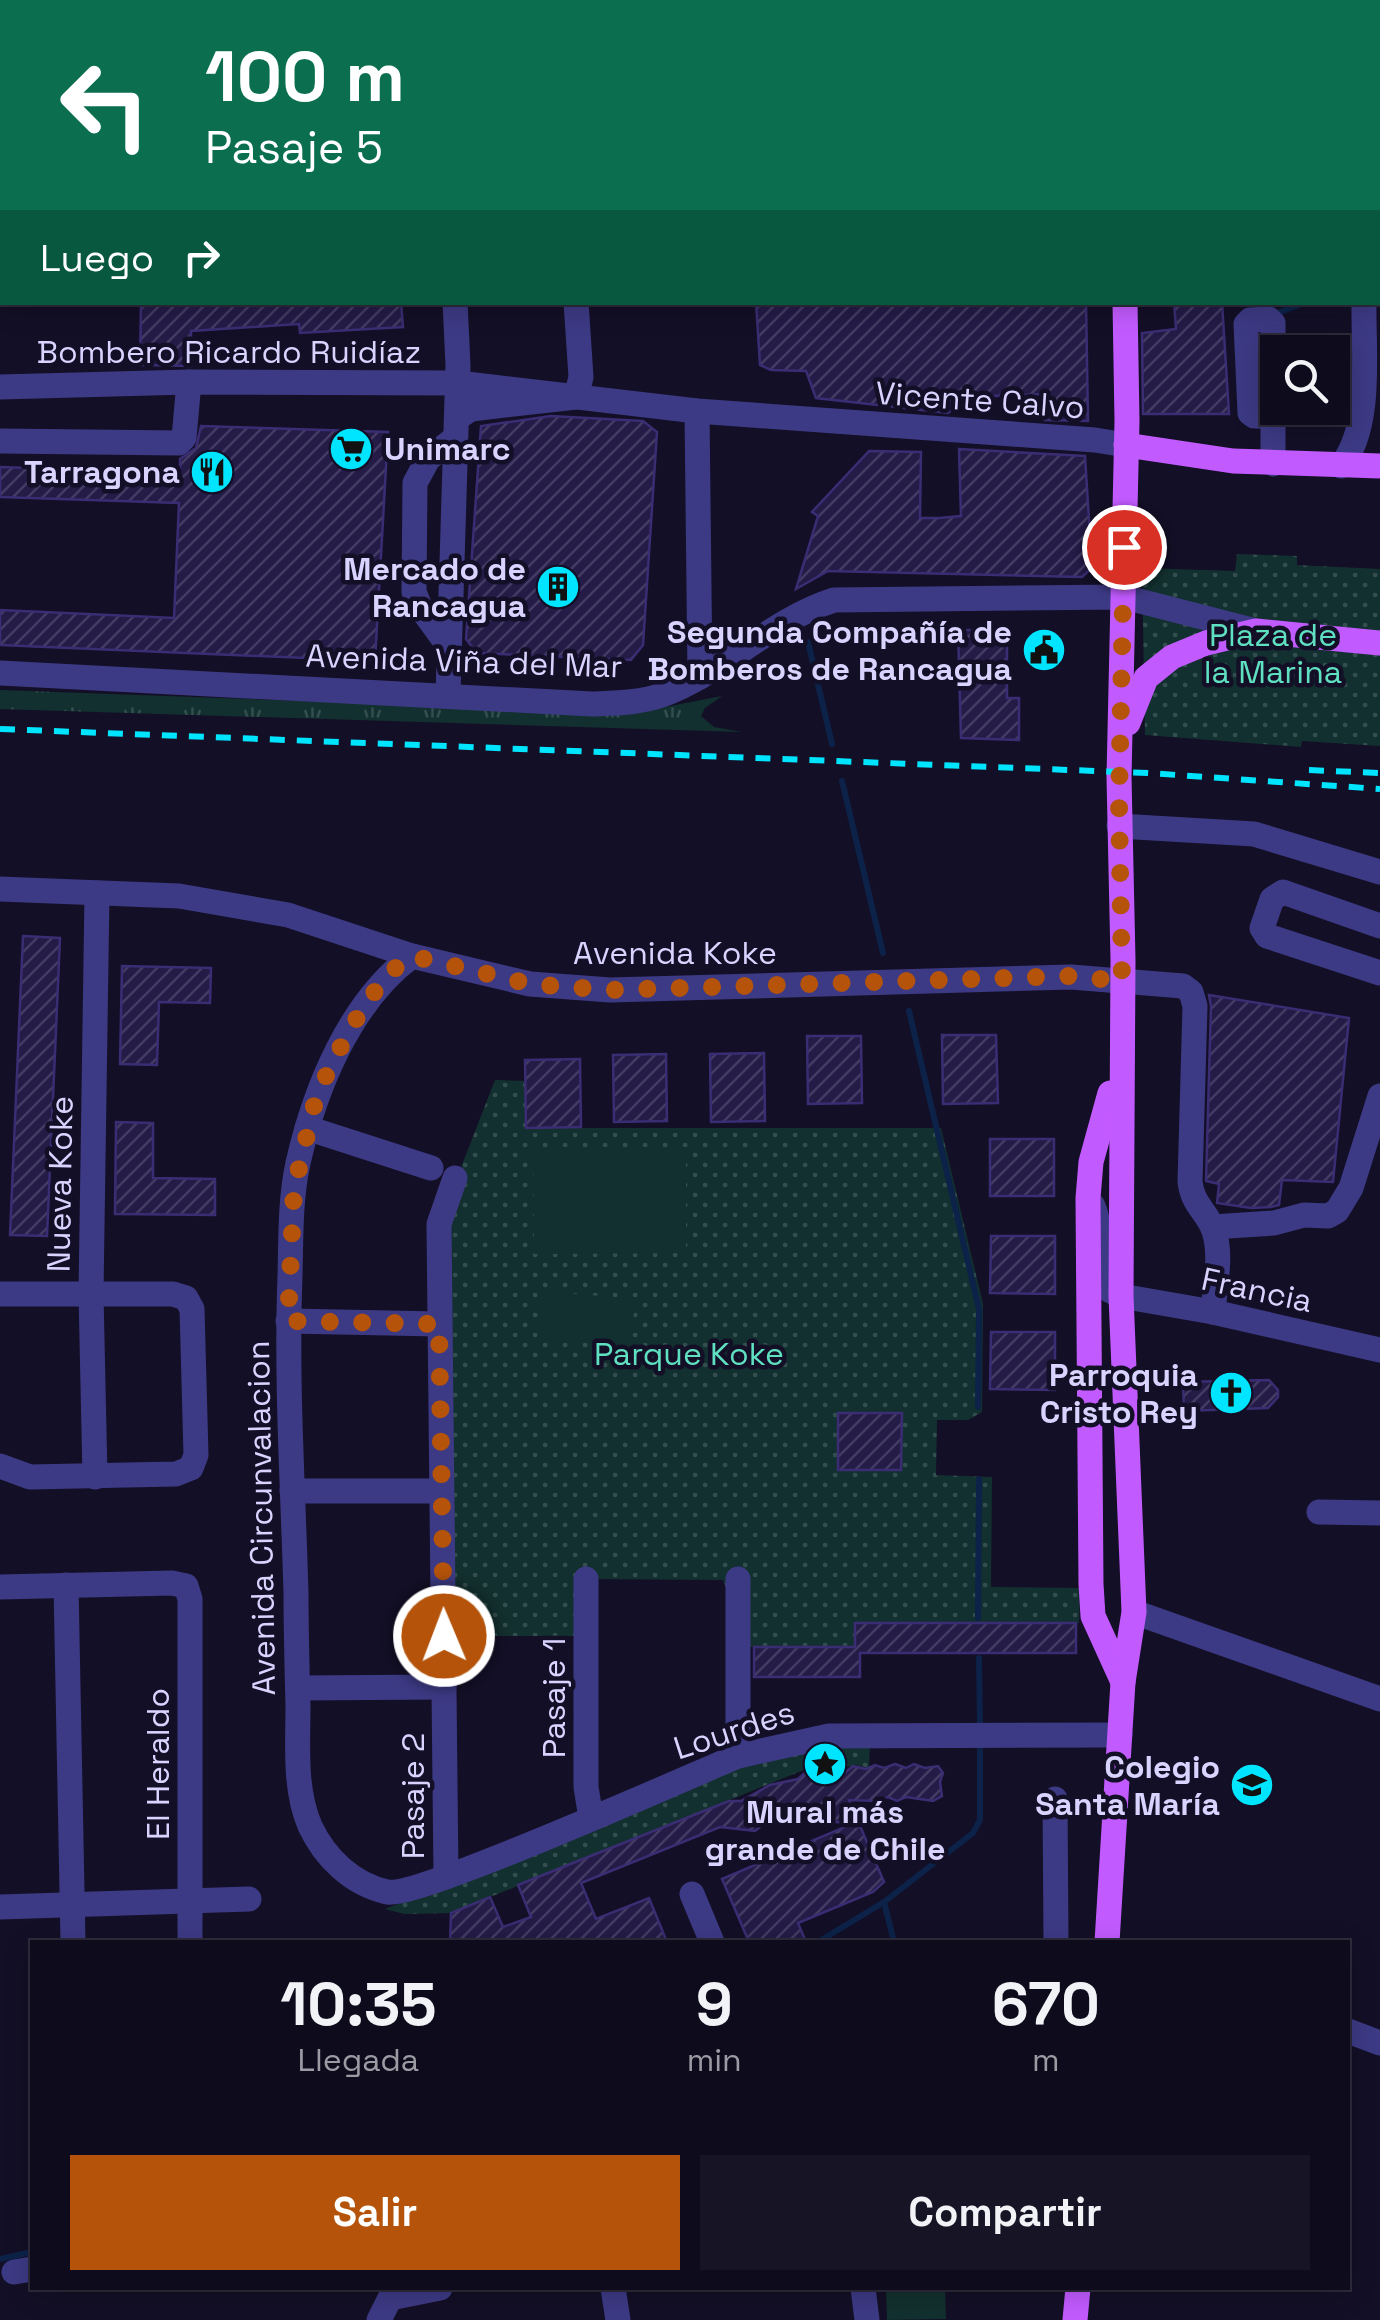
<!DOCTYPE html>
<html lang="es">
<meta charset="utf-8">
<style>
:root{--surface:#0e0b1c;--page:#171425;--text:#f1f3f6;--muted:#9b9ba3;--line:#2e2b3b;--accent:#b45309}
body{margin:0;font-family:"Space Grotesk",sans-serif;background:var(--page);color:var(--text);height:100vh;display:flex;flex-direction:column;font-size:38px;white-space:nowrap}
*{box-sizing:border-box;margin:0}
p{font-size:32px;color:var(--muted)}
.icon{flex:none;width:55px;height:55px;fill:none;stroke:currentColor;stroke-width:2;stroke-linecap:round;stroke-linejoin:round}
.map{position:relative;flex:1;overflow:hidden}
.panel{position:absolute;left:30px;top:1940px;width:1320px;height:350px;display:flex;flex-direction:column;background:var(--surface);border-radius:0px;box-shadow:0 5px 25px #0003,0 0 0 2px var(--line)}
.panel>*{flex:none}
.top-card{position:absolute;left:0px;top:0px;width:1380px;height:305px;box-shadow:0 5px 25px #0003,0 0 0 2px var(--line);background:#0b6e4f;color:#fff;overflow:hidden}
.tools{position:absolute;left:1260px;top:335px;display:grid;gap:20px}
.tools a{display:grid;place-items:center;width:90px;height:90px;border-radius:0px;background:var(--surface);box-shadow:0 5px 25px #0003,0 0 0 2px var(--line);font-size:50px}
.pin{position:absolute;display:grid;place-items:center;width:85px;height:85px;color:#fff;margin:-42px;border:5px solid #fff;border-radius:50%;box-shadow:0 2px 10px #0007}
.me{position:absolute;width:110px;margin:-55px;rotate:359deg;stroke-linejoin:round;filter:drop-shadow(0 0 8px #0008)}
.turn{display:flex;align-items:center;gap:35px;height:210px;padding:0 40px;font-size:45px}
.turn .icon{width:130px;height:130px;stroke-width:2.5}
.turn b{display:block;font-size:70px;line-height:85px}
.then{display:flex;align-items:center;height:95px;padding:0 40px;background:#0003;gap:20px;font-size:38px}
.eta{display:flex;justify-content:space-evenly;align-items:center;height:170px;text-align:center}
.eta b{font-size:60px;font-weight:700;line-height:70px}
.primary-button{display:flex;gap:20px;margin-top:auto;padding:20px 40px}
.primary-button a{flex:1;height:115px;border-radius:0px;background:var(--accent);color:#fff;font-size:40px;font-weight:700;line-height:115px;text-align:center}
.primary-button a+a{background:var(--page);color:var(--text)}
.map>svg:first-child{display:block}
.grass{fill:url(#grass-tufts)}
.park{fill:url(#park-dots)}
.pitch{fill:#12302f}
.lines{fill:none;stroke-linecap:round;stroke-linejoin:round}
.stream{stroke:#0c2248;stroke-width:6}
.building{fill:url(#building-hatch);stroke:#3b2d73;stroke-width:2.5}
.minor{stroke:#3d3a85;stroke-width:25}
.major{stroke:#c25bff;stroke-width:25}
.rail{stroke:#00e5ff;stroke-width:6;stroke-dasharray:15 12;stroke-linecap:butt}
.route{stroke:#b45309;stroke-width:18;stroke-dasharray:0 32.4}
.labels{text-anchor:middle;stroke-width:9;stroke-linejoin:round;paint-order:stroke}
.street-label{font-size:32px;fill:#d9d4ff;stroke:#130f26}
.poi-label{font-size:32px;font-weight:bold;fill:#d9d4ff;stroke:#130f26;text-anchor:end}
.park-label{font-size:32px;fill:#5fe0c0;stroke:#130f26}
</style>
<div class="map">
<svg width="1380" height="2320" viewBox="0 0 1380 2320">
<defs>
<pattern id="grass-tufts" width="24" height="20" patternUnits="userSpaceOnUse" patternTransform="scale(2.5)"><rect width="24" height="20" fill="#12302f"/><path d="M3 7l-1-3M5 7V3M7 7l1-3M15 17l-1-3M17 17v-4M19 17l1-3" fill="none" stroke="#344d4e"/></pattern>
<pattern id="park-dots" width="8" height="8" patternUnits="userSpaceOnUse" patternTransform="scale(2.5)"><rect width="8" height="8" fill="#12302f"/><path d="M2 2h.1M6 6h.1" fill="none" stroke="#344d4e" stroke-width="1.8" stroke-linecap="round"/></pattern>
<pattern id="building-hatch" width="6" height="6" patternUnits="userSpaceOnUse" patternTransform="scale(2.5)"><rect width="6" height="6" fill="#241b47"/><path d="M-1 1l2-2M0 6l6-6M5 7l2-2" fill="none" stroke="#433b63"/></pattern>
</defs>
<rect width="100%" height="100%" fill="#130f26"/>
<polygon class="grass" points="0,690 575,711 660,708 722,696 705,708 701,716 714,727 742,732 0,709"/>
<g class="park">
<polygon points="1237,554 1297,556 1297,565 1380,569 1380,746 1302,741 1301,747 1145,735 1142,568 1235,571"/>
<polygon points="495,1080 527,1081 527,1128 941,1128 983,1304 982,1412 968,1420 937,1420 936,1475 992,1477 991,1587 1080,1588 1079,1623 855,1623 855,1647 749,1647 723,1580 587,1579 586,1636 461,1636 468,1610 442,1585 439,1224"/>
<polygon points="870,1742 869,1768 855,1765 835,1770 833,1763 811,1767 451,1913 404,1914 385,1909 746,1765 792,1750"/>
</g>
<g class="pitch">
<polygon points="533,1147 686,1147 686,1253 534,1254"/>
<polygon points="543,1291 635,1299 631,1346 540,1338"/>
<polygon points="886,2288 945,2288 946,2319 887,2320"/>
</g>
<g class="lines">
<g class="stream">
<polyline points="1275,314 1306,302"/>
<polyline points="808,642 832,744"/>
<polyline points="842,781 883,953"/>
<polyline points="909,1011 979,1309 978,1407"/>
<polyline points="978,1618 979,1479"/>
<polyline points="979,1658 980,1727"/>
<polyline points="884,1902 894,1942"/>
<polyline points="818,1942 884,1902 973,1833 980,1820 980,1740"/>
<polyline points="0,2259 32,2252"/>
</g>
</g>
<g class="building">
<polygon points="141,302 401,302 403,327 300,333 299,324 191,331 191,366 140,365"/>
<polygon points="756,302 1086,302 1088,421 1045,420 1045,394 969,397 948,413 816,398 806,371 771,370 760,365"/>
<polygon points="1174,302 1222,302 1229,414 1143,414 1142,333 1176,329"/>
<polygon points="551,416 643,421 657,432 643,645 631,660 477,653 466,639 481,426"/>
<polygon points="201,426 388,432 375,661 0,645 0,610 174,618 179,503 0,497 0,467 180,473 180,459 196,448"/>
<polygon points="959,449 1085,456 1092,568 1082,577 828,571 796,589 818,516 812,512 869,451 921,452 920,518 939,518 961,516"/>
<polygon points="958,630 1007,630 1007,698 1019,698 1019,740 961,738"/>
<polygon points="23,936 60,938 47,1236 10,1235"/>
<polygon points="122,966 211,968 210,1003 159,1002 157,1065 120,1064"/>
<polygon points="1209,995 1349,1018 1333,1182 1282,1180 1279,1205 1271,1207 1251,1208 1217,1203 1219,1184 1206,1181 1211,1006"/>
<polygon points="942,1035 996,1035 998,1103 943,1104"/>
<polygon points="807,1036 861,1036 862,1103 808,1104"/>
<polygon points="764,1053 765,1121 711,1122 710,1054"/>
<polygon points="666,1054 667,1121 614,1122 613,1055"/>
<polygon points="580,1059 581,1127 526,1128 525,1060"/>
<polygon points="116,1122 153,1123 153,1178 215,1179 215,1215 115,1214"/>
<rect x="990" y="1139" width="64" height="57"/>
<polygon points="991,1236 1055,1236 1055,1294 990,1293"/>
<polygon points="991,1332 1055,1332 1055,1390 990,1389"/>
<polygon points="1269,1380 1278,1390 1278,1397 1268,1408 1184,1411 1183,1382"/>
<polygon points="838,1413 902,1413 901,1470 838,1470"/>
<polygon points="855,1623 1076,1623 1076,1653 860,1653 860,1677 754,1677 754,1647 855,1647"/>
<polygon points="895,1764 906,1768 914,1764 925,1768 938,1766 943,1773 940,1782 942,1796 933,1801 906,1797 897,1801 888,1797 877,1801 849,1800 884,1882 873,1892 798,1923 806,1942 749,1942 722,1879 852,1824 798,1817 785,1811 776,1823 764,1824 755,1831 720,1827 581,1883 596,1919 649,1898 667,1942 450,1942 451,1913 490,1897 503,1927 531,1917 518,1885 573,1863 729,1801 741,1801 770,1785 798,1779 807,1771 817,1772 827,1765 842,1775 853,1766 866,1769 875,1765 884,1768"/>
</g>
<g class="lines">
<g class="minor">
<polyline points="94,0 94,2"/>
<polyline points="435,0 436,2"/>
<polyline points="459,0 459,2"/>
<polyline points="1378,114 1380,114"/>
<polyline points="0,172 2,172"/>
<polyline points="0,387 189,382 458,383 697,411 1095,440 1126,445"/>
<polyline points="697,411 700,677"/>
<polyline points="1273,416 1254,416 1250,413 1246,324 1250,320 1269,319 1273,323 1273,464"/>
<polyline points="457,418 471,409 576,397 581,377 576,302"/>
<polyline points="0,441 179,443 184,438 189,382"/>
<path d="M 1341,466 C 1373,426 1363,352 1364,302"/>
<polyline points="447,644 420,607 414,592 415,483 428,459 455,438"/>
<path d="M 0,673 L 592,704 C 616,703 639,703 662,695 C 724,672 771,620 834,600 L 1124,597 L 1256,631"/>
<polyline points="448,694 458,365 455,302"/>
<polyline points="1119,826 1254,834 1380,872"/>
<path d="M 0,889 L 179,896 L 288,915 L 412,956 L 530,984 L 610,990 L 1071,977 L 1183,986 L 1191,992 L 1195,1006 L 1190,1182 C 1193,1206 1207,1211 1214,1231 C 1222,1256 1215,1286 1213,1312"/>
<polyline points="1380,926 1283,892 1272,899 1262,928 1267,936 1380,973"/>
<path d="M 412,956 C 350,1002 315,1088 298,1163 C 290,1200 291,1238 290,1276 C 286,1382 293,1487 296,1593 C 296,1630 297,1668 298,1706 C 298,1745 294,1789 310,1826 C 325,1858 352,1884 387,1892 C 418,1898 690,1776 738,1756 L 829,1736 L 1120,1735"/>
<polyline points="307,1128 431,1168"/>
<path d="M 1093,1206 C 1105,1233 1092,1267 1109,1290 L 1121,1296 L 1213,1312 L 1380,1350"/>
<polyline points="1213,1227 1274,1223 1304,1215 1328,1216 1337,1211 1351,1188 1380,1096"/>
<polyline points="0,1294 173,1294 186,1298 192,1309 196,1455 191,1468 176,1474 30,1477 0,1466"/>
<polyline points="288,1321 439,1324"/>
<polyline points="95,1477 91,1294 97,893"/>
<polyline points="292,1491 441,1491"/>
<polyline points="1319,1512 1380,1513"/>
<polyline points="586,1579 586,1787 591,1818"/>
<polyline points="738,1579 738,1756"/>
<polyline points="66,1585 73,1942"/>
<polyline points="0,1587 172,1583 186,1586 190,1599 190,1942"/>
<polyline points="1134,1612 1380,1699"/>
<polyline points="298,1688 444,1687"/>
<polyline points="1055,1799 1056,1942"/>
<polyline points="446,1877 439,1224 455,1178"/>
<polyline points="692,1894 712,1942"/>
<polyline points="0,1907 249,1899"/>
<polyline points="1348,2031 1380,2043"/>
<polyline points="14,2272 32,2269"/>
<polyline points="613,2288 618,2320"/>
<polyline points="863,2288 867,2320"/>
<polyline points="379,2320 390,2298 440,2288"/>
</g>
<g class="major">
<polyline points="1121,0 1121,2"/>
<polyline points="1126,445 1233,461 1380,466"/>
<polyline points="1128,723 1146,678 1172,657 1206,643 1256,631 1380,643"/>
<polyline points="1110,1093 1091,1162 1088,1198 1091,1584 1093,1616 1123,1682"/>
<polyline points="1107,1942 1123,1682 1134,1612 1121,1296 1123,960 1119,777 1127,421 1125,302"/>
<polyline points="1075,2320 1078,2288"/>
</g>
<g class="rail">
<polyline points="0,729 1148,773 1380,789"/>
<polyline points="1309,770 1380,773"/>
</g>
</g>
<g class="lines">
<polyline class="route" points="444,1636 439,1324 288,1321 294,1189 314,1106 325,1078 351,1027 386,975 412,956 530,984 610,990 1071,976 1122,981 1119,802 1124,547"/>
</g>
<defs>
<g id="supermarket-disc" transform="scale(2.25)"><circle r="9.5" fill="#00e5ff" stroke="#130f26"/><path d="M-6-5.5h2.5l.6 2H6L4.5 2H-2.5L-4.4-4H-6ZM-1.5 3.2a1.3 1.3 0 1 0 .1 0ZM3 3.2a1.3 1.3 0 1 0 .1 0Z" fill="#111"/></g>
<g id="restaurant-disc" transform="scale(2.25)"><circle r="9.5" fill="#00e5ff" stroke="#130f26"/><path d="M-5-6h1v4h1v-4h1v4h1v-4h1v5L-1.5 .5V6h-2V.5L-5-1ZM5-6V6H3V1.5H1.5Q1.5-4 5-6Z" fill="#111"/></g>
<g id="building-disc" transform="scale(2.25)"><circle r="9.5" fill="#00e5ff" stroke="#130f26"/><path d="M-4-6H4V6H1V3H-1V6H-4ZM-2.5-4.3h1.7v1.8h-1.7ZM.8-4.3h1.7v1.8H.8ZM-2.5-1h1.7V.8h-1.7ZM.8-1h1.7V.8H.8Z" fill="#111"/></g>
<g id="civic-disc" transform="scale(2.25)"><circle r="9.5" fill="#00e5ff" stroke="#130f26"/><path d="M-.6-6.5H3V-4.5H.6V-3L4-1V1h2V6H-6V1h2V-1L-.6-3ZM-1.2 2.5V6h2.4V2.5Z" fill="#111"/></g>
<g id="church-disc" transform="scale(2.25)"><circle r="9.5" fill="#00e5ff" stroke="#130f26"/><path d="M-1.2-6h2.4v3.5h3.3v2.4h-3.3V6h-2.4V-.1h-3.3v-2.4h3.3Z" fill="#111"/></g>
<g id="sight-disc" transform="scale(2.25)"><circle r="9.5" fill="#00e5ff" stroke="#130f26"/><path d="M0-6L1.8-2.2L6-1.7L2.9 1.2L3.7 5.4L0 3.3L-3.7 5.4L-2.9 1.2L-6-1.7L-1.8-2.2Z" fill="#111"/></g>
<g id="school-disc" transform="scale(2.25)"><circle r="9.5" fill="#00e5ff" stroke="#130f26"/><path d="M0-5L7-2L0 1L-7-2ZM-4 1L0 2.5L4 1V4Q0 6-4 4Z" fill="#111"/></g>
</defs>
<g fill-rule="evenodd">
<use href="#supermarket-disc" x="351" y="449"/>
<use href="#restaurant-disc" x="212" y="472"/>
<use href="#building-disc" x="558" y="587"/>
<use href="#civic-disc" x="1044" y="650"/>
<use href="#church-disc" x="1231" y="1393"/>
<use href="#sight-disc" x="825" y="1764"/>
<use href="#school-disc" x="1252" y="1785"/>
</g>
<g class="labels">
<g class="street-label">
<text x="229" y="363">Bombero Ricardo Ruidíaz</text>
<text transform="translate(980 400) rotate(4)" y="11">Vicente Calvo</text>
<text transform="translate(464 661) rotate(2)" y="11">Avenida Viña del Mar</text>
<text x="675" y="964">Avenida Koke</text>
<text transform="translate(60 1184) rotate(-89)" y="11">Nueva Koke</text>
<text transform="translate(1257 1290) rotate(12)" y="11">Francia</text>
<text transform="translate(261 1518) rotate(-91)" y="11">Avenida Circunvalacion</text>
<text transform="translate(554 1698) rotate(-90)" y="11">Pasaje 1</text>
<text transform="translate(734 1730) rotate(-18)" y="11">Lourdes</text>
<text transform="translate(158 1764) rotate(-90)" y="11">El Heraldo</text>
<text transform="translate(413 1796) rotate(-90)" y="11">Pasaje 2</text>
</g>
<g class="poi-label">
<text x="384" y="460" text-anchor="start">Unimarc</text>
<text x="180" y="483">Tarragona</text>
<text x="526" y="580">Mercado de<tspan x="526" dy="37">Rancagua</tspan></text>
<text x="1012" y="643">Segunda Compañía de<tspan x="1012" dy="37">Bomberos de Rancagua</tspan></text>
<text x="1198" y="1386">Parroquia<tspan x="1198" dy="37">Cristo Rey</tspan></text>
<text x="1220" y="1778">Colegio<tspan x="1220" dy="37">Santa María</tspan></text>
<text x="825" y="1823" text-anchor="middle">Mural más<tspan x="825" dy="37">grande de Chile</tspan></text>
</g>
<g class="park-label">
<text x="1273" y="646">Plaza de<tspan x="1273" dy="37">la Marina</tspan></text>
<text x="689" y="1365">Parque Koke</text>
</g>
</g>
</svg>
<div class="tools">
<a><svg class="icon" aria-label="search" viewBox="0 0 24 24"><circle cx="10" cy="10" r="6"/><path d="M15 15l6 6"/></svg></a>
</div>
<div class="pin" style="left:1124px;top:547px;background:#d93025"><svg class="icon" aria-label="arrive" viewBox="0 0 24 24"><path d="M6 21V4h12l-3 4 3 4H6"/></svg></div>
<svg class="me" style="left:444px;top:1636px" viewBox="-20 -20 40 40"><circle r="17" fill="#b45309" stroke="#fff" stroke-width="3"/><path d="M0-11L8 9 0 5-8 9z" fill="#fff"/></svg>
<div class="top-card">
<div class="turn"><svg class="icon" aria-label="left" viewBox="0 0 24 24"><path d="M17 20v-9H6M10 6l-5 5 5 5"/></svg><div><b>100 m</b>Pasaje 5</div></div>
<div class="then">Luego<svg class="icon" aria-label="right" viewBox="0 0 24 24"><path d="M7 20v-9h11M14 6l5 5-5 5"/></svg></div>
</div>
<section class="panel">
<div class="eta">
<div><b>10:35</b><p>Llegada</p></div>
<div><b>9</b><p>min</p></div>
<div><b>670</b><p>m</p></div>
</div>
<div class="primary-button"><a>Salir</a><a>Compartir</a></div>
</section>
</div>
